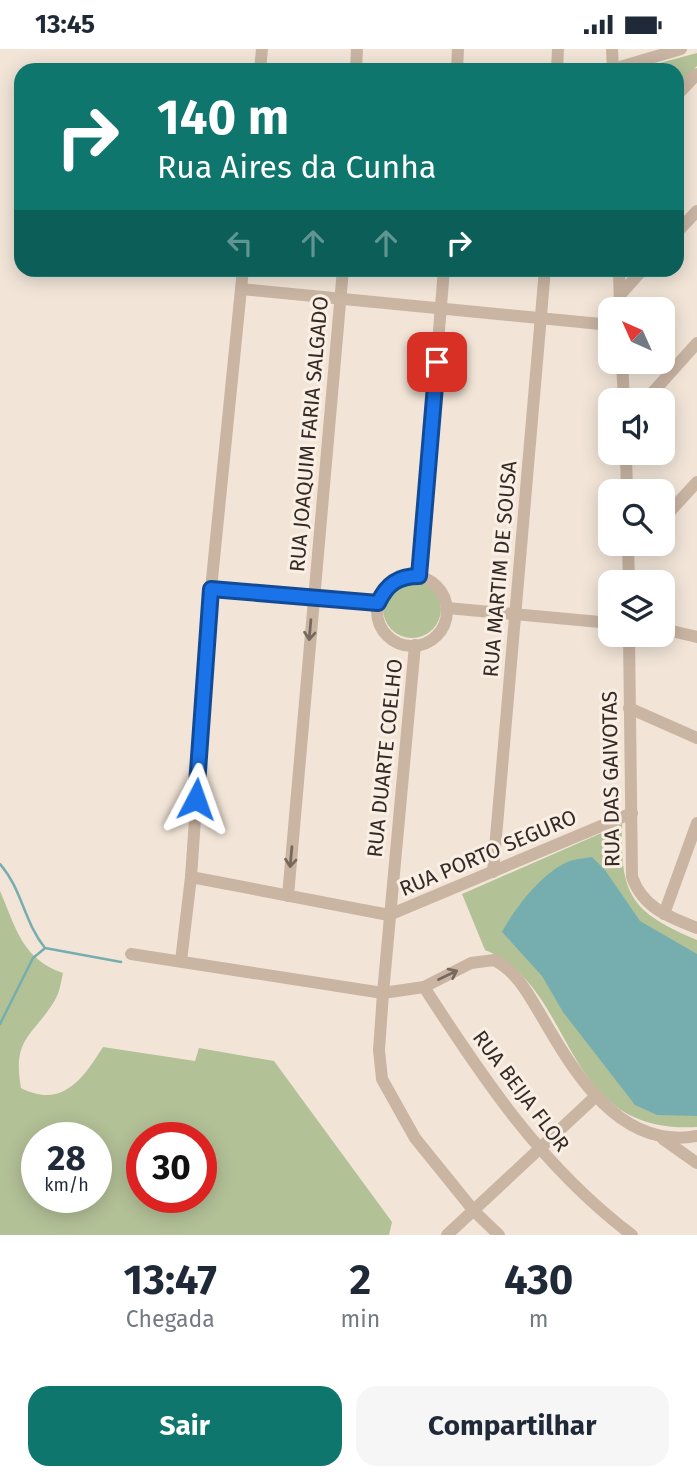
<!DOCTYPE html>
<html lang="pt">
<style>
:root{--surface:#fff;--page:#f6f6f7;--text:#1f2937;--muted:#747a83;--accent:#0f766e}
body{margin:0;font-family:"Fira Sans",sans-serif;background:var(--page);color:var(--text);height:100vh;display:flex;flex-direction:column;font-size:26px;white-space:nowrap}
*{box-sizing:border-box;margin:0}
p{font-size:23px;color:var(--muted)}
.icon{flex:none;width:38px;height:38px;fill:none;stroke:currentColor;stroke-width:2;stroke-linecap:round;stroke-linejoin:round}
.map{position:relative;height:1186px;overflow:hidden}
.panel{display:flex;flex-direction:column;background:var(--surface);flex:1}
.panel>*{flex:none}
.guide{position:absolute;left:14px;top:14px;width:670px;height:214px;border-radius:21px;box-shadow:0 4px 18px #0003;background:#0f766e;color:#fff;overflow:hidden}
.needle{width:46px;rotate:315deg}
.tools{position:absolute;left:598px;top:248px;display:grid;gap:14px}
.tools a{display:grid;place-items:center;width:77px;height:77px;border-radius:14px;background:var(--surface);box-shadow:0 4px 18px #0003;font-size:35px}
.speed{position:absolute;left:21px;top:1073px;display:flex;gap:14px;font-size:35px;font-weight:700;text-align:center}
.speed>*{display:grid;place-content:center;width:91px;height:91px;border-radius:50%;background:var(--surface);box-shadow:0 4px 18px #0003;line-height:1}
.speed small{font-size:18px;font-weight:400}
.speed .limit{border:10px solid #d22;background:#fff;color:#111}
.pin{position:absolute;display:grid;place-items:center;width:60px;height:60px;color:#fff;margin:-30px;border-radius:14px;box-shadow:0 4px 10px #0006}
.me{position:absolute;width:77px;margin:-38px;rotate:4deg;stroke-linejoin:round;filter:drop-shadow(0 0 5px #0008)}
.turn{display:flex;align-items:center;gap:24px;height:147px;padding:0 28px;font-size:32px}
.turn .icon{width:91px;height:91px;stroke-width:2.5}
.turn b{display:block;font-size:49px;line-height:60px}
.lanes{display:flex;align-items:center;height:66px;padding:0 28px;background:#0003;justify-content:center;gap:35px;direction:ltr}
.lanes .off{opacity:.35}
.eta{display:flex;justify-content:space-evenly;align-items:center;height:119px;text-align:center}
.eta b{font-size:42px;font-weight:700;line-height:49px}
.primary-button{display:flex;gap:14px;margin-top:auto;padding:14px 28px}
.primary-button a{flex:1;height:80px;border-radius:21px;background:var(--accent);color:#fff;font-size:28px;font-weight:700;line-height:80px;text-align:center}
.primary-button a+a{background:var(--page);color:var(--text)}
.status{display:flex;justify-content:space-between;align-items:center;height:49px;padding:0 35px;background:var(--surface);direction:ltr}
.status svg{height:19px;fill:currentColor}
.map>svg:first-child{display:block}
.green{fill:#b3c197;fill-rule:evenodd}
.water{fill:#76aeb0}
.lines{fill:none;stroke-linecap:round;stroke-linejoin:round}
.stream{stroke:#76aeb0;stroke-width:2.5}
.street{stroke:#cab5a3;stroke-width:12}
.oneway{stroke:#78695e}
.route-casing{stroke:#114b97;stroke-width:18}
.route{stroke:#1a73e8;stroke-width:12}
.labels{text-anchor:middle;stroke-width:6;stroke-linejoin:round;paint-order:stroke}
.street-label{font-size:21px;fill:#352a26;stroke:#faefe4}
</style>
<div class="status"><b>13:45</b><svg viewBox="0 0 49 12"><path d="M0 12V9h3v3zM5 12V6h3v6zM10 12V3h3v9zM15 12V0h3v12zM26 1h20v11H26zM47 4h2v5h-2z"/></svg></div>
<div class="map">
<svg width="697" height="1186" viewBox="0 0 697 1186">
<rect width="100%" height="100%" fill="#f2e5d8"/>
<g class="green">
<polygon points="697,4 697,17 677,38 677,21 634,21"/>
<circle cx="412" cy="560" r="29"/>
<path d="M 622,775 C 620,846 631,863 697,891 L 697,1078 C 558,1086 579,940 485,901 L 462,845 Z"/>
<path d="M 0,842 C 16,879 22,910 63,924 C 61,932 60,943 55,951 C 33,988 12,988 21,1039 C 62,1060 83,1030 103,998 L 195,1012 L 199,999 L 274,1012 L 392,1173 L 389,1186 L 0,1186 ZM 96,1088 L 96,1148 L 37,1148 L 37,1088 ZM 201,1088 L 201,1148 L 142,1148 L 142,1088 Z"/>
</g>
<path class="water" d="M 592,808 L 605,821 L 640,872 L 697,905 L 697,1067 L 657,1066 L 635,1056 L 563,963 L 542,927 L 502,883 C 515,859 543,822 570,812 C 576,810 585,809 592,808 Z"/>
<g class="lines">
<g class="stream">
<path d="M 0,815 C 22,840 24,873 45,899 L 121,913"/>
<polyline points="0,975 33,909 44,900"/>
</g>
<g class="street">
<polyline points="612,0 613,21"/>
<polyline points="613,20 681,0"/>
<polyline points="260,21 262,0"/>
<polyline points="356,21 357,0"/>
<polyline points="457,21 458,0"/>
<polyline points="557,21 558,0"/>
<polyline points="677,46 697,25"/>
<polyline points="677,183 697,162"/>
<polyline points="619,220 620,261"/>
<polyline points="241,240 611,276"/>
<polyline points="620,246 643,220"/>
<polyline points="622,313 624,352"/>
<polyline points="645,352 697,294"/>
<polyline points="626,404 627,443"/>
<polyline points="663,470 697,433"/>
<polyline points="628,495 629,534"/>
<polyline points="419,527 444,220"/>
<circle cx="412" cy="562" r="35"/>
<polyline points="211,540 378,554"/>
<polyline points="447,559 611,574"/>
<polyline points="663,580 697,588"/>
<path d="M 629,586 L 632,828 C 643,859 669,868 697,879"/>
<polyline points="415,596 383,944 379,1001 382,1030 415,1089 474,1162 499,1186"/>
<polyline points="629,659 697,689"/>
<polyline points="493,823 545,220"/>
<polyline points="191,828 389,866 632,764"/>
<polyline points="288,847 343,220"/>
<polyline points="664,865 697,774"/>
<path d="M 131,905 L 383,944 L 424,938 L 471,914 L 494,911 C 517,922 530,948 542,968 C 575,1025 620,1101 697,1087"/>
<polyline points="181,912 191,828 211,540 243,220"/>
<path d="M 424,938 C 484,1031 542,1118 632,1186"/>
<polyline points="663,1090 697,1114"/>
<polyline points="447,1186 596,1047"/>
</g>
</g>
<defs><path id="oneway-shaft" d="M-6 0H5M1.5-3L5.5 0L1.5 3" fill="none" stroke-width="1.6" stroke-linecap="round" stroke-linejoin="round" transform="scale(1.75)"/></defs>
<g class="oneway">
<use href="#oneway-shaft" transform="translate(310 581) rotate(95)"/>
<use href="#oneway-shaft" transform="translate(291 808) rotate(95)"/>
<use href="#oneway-shaft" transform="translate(448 926) rotate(-26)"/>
</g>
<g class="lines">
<g class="route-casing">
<path id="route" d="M 196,750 L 211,540 L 378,554 C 387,535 398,527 419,527 L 437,313"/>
</g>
<use href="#route" class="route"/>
</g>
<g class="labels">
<g class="street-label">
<text transform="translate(309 385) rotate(-85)" y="7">RUA JOAQUIM FARIA SALGADO</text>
<text transform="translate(500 520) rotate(-85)" y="7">RUA MARTIM DE SOUSA</text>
<text transform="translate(385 709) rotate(-84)" y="7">RUA DUARTE COELHO</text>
<text transform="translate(611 730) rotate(-91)" y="7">RUA DAS GAIVOTAS</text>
<text transform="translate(488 804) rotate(-23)" y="7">RUA PORTO SEGURO</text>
<text transform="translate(521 1042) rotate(53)" y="7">RUA BEIJA FLOR</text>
</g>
</g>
</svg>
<div class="tools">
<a><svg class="needle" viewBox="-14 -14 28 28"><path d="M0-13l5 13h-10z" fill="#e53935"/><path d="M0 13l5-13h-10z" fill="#747a83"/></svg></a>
<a><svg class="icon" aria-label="sound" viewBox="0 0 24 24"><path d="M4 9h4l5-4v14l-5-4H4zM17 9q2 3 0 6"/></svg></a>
<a><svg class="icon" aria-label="search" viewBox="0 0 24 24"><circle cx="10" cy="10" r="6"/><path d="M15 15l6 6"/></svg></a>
<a><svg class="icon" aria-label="layers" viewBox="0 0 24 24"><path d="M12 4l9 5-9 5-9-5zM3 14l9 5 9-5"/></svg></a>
</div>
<div class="speed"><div>28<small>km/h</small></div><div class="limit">30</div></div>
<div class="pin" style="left:437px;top:313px;background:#d93025"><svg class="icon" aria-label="arrive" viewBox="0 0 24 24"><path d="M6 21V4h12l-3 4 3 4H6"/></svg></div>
<svg class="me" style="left:196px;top:750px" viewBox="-20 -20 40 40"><path d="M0-17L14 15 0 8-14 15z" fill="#1a73e8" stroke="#fff" stroke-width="4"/></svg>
<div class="guide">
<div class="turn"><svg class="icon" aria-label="right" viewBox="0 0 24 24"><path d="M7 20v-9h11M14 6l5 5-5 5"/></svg><div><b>140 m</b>Rua Aires da Cunha</div></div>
<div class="lanes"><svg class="icon off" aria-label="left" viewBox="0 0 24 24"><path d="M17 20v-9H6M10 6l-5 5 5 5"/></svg><svg class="icon off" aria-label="ahead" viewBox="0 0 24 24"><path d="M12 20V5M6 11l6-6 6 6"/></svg><svg class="icon off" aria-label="ahead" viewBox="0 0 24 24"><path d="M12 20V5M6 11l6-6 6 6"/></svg><svg class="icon" aria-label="right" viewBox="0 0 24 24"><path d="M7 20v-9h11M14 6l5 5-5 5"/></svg></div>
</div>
</div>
<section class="panel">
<div class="eta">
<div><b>13:47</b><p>Chegada</p></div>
<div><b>2</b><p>min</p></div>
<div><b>430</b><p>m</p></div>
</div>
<div class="primary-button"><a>Sair</a><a>Compartilhar</a></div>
</section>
